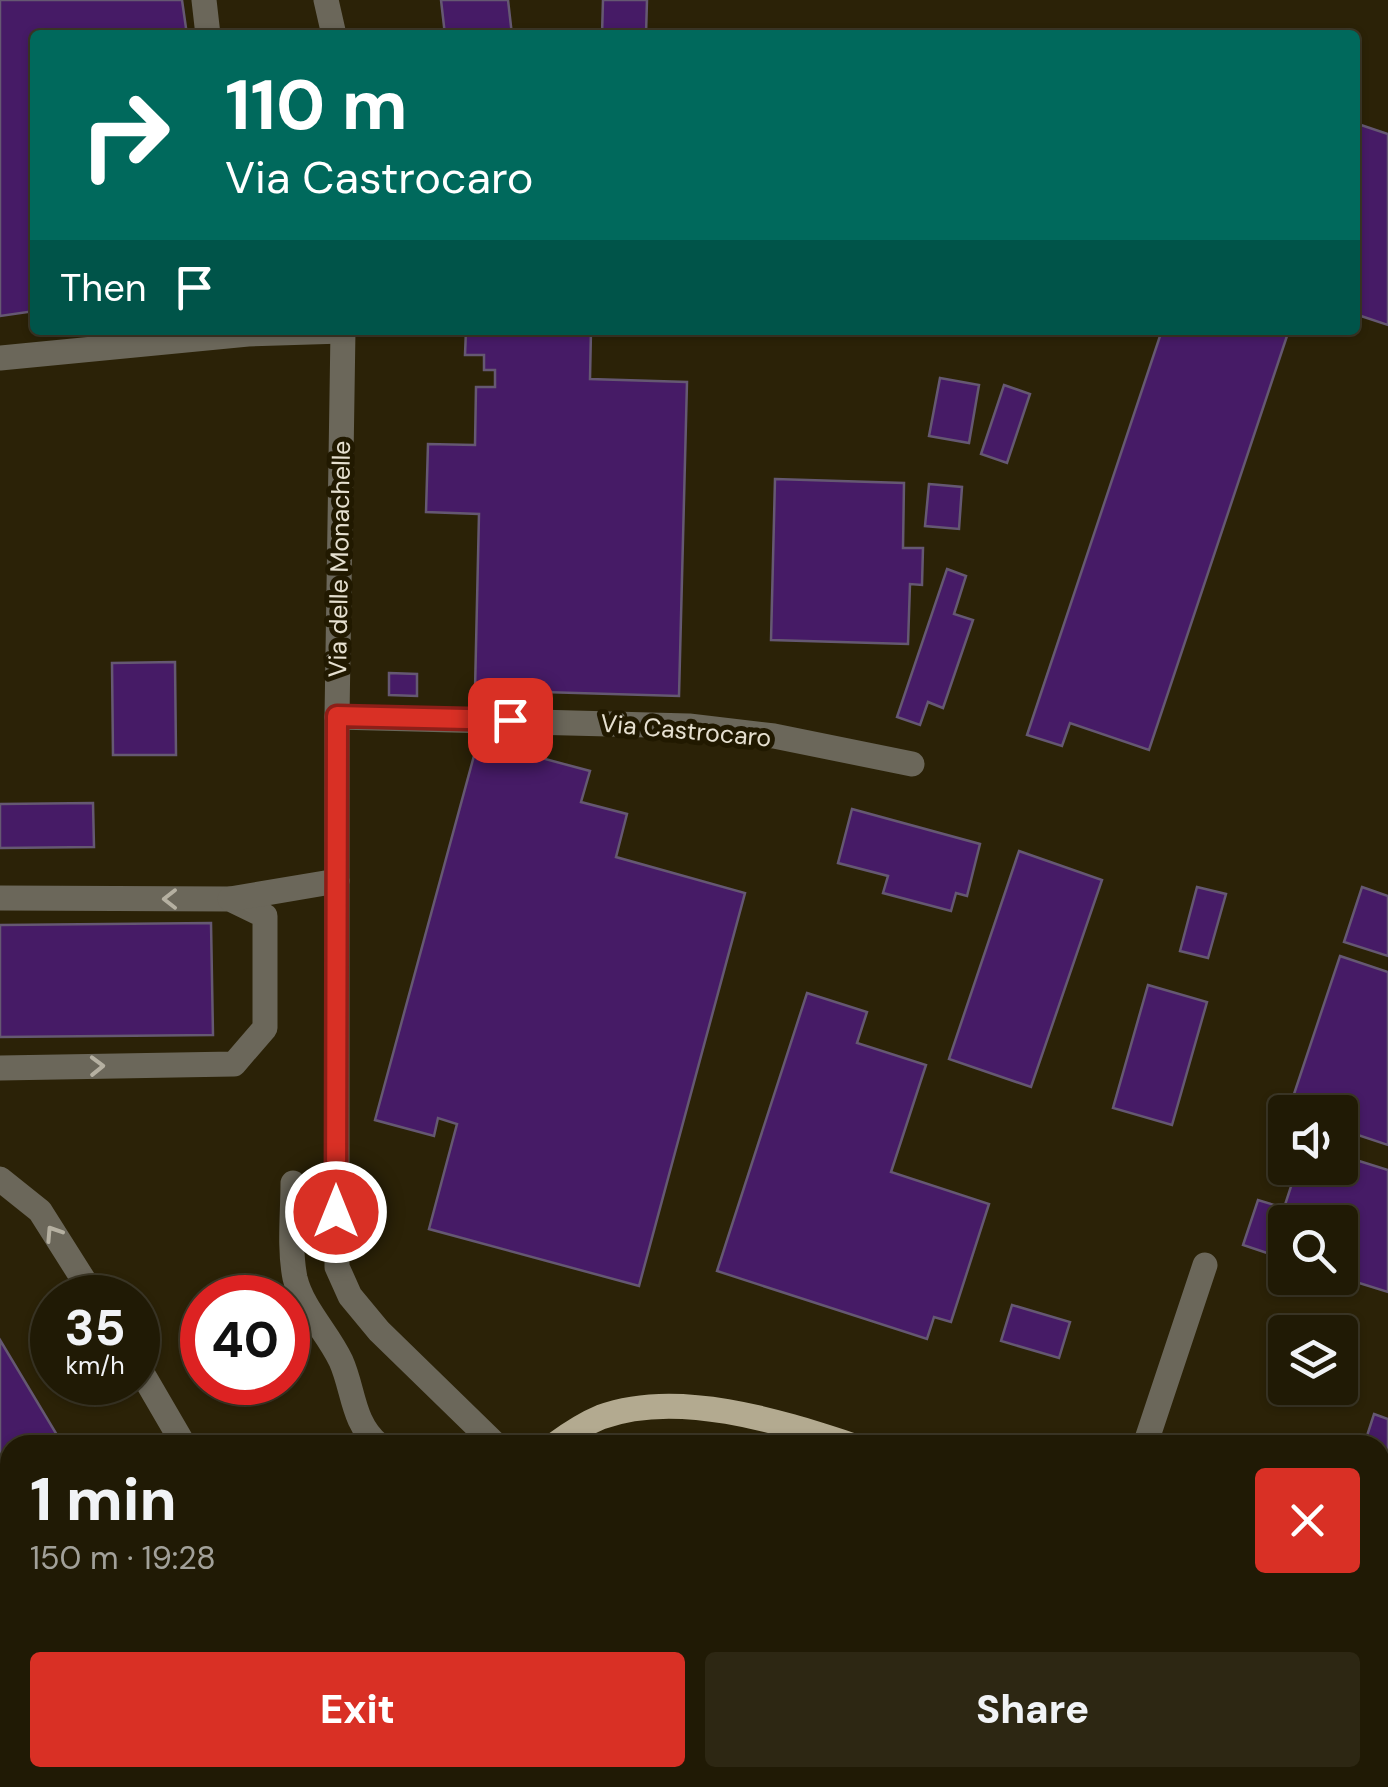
<!DOCTYPE html>
<meta charset="utf-8">
<style>
:root{--surface:#201a05;--page:#2d2713;--text:#f1f3f6;--muted:#a2a19a;--line:#3d3827;--accent:#d93025}
body{margin:0;font-family:"DM Sans",sans-serif;background:var(--page);color:var(--text);height:100vh;display:flex;flex-direction:column;font-size:38px;white-space:nowrap}
*{box-sizing:border-box;margin:0}
p{font-size:32px;color:var(--muted)}
.icon{flex:none;width:55px;height:55px;fill:none;stroke:currentColor;stroke-width:2;stroke-linecap:round;stroke-linejoin:round}
.map{position:relative;flex:1;overflow:hidden}
.drawer{position:absolute;left:0px;top:1435px;width:1390px;height:352px;display:flex;flex-direction:column;background:var(--surface);border-radius:30px 30px 0 0;box-shadow:0 2px 8px #0004,0 0 0 2px var(--line)}
.drawer>*{flex:none}
.hud{position:absolute;left:30px;top:30px;width:1330px;height:305px;border-radius:10px;box-shadow:0 2px 8px #0004,0 0 0 2px var(--line);background:#00695c;color:#fff;overflow:hidden}
.controls{position:absolute;left:1268px;top:1095px;display:grid;gap:20px}
.controls a{display:grid;place-items:center;width:90px;height:90px;border-radius:10px;background:var(--surface);box-shadow:0 2px 8px #0004,0 0 0 2px var(--line);font-size:50px}
.speed{position:absolute;left:30px;top:1275px;display:flex;gap:20px;font-size:50px;font-weight:700;text-align:center}
.speed>*{display:grid;place-content:center;width:130px;height:130px;border-radius:50%;background:var(--surface);box-shadow:0 2px 8px #0004,0 0 0 2px var(--line);line-height:1}
.speed small{font-size:25px;font-weight:400}
.speed .limit{border:15px solid #d22;background:#fff;color:#111}
.pin{position:absolute;display:grid;place-items:center;width:85px;height:85px;color:#fff;margin:-42px;border-radius:20px;box-shadow:0 5px 15px #0006}
.me{position:absolute;width:110px;margin:-55px;rotate:0deg;stroke-linejoin:round;filter:drop-shadow(0 0 8px #0008)}
.turn{display:flex;align-items:center;gap:35px;height:210px;padding:0 30px;font-size:45px}
.turn .icon{width:130px;height:130px;stroke-width:2.5}
.turn b{display:block;font-size:70px;line-height:85px}
.then{display:flex;align-items:center;height:95px;padding:0 30px;background:#0003;gap:20px;font-size:38px}
.round{display:grid;place-items:center;flex:none;width:105px;height:105px;border-radius:10px;background:var(--page)}
.head{display:flex;align-items:center;justify-content:space-between;height:170px;padding:0 30px}
h1{font-size:60px;font-weight:800;line-height:75px}
.button{display:flex;gap:20px;margin-top:auto;padding:20px 30px}
.button a{flex:1;height:115px;border-radius:10px;background:var(--accent);color:#fff;font-size:40px;font-weight:800;line-height:115px;text-align:center}
.button a+a{background:var(--page);color:var(--text)}
.map>svg:first-child{display:block}
.building{fill:#461b66;stroke:#655872;stroke-width:2.5}
.lines{fill:none;stroke-linecap:round;stroke-linejoin:round}
.path{stroke:#756d56;stroke-width:5;stroke-dasharray:5 8;stroke-linecap:butt}
.minor{stroke:#6b675a;stroke-width:25}
.major{stroke:#b3aa90;stroke-width:25}
.oneway{stroke:#b5b0a1}
.route-casing{stroke:#8d1f18;stroke-width:25}
.route{stroke:#d93025;stroke-width:18}
.labels{text-anchor:middle;stroke-width:10;stroke-linejoin:round;paint-order:stroke}
.street-label{font-size:25px;fill:#e6e0d0;stroke:#211900}
</style>
<div class="map">
<svg width="1388" height="1787" viewBox="0 0 1388 1787">
<rect width="100%" height="100%" fill="#2b2207"/>
<g class="building">
<polygon points="0,0 182,0 187,35 35,35 35,311 0,316"/>
<polygon points="441,0 508,0 512,35 445,35"/>
<polygon points="603,0 647,0 646,35 602,35"/>
<polygon points="1355,123 1388,134 1388,325 1355,314"/>
<polygon points="466,330 591,330 590,379 687,382 679,696 475,690 479,514 426,512 428,444 475,445 476,387 495,387 495,370 484,370 484,355 465,355"/>
<polygon points="1162,330 1289,330 1149,750 1070,723 1062,746 1027,735"/>
<polygon points="940,378 979,385 969,443 929,436"/>
<polygon points="1004,385 1030,394 1007,463 981,454"/>
<polygon points="775,479 904,483 903,548 923,548 922,585 910,584 908,644 771,640"/>
<polygon points="929,484 962,487 959,529 925,526"/>
<polygon points="947,569 966,576 954,614 973,620 943,708 928,702 920,725 897,717"/>
<polygon points="175,662 176,755 113,755 112,663"/>
<polygon points="389,673 417,674 417,696 389,695"/>
<polygon points="478,741 590,771 581,802 627,814 616,857 745,893 639,1286 429,1229 457,1124 438,1118 434,1136 375,1120"/>
<polygon points="93,803 94,847 0,848 0,804"/>
<polygon points="852,809 980,844 967,896 956,893 951,911 883,893 888,876 838,863"/>
<polygon points="1019,851 1102,880 1031,1087 949,1059"/>
<polygon points="1197,887 1226,894 1208,958 1180,951"/>
<polygon points="1362,887 1388,896 1388,956 1344,942"/>
<polygon points="211,923 213,1035 0,1037 0,925"/>
<polygon points="1340,956 1388,972 1388,1145 1340,1129 1340,1112 1288,1112"/>
<polygon points="1148,985 1207,1002 1172,1125 1113,1108"/>
<polygon points="807,993 867,1012 857,1043 926,1065 891,1172 989,1204 951,1322 934,1317 927,1339 717,1271"/>
<polygon points="1340,1155 1388,1170 1388,1292 1340,1277 1340,1222 1285,1222 1285,1259 1243,1245 1258,1200 1284,1208 1297,1168 1340,1168"/>
<polygon points="1012,1305 1070,1322 1059,1358 1001,1341"/>
<polygon points="0,1340 63,1445 10,1445 10,1778 264,1778 269,1787 0,1787"/>
<polygon points="1374,1414 1388,1419 1388,1466 1380,1463 1380,1445 1364,1445"/>
</g>
<g class="lines">
<polyline class="path" points="642,1778 649,1787"/>
<g class="minor">
<polyline points="204,0 208,35"/>
<polyline points="326,0 334,35"/>
<polyline points="343,330 337,717 337,1267 350,1296 379,1331 496,1445"/>
<polyline points="0,358 248,334 343,331"/>
<polyline points="337,717 689,726 774,736 912,764"/>
<polyline points="0,898 230,899 265,916 265,1028 234,1064 0,1068"/>
<polyline points="230,899 337,881"/>
<polyline points="0,1179 40,1211 95,1298"/>
<path d="M 293,1183 C 293,1213 289,1248 295,1278 C 302,1308 328,1333 341,1361 C 354,1390 352,1423 379,1445"/>
<polyline points="138,1366 184,1445"/>
<polyline points="1145,1445 1205,1265"/>
<polyline points="377,1778 382,1787"/>
</g>
<g class="major">
<path d="M 554,1445 C 569,1434 584,1424 601,1417 C 677,1389 778,1421 851,1445"/>
<polyline points="1380,1619 1388,1622"/>
<polyline points="489,1778 489,1787"/>
</g>
</g>
<defs><path id="oneway-chevron" d="M-2-3.5L2.5 0L-2 3.5" fill="none" stroke-width="1.6" stroke-linecap="round" stroke-linejoin="round" transform="scale(2.5)"/></defs>
<g class="oneway">
<use href="#oneway-chevron" transform="translate(170 899) rotate(-180)"/>
<use href="#oneway-chevron" transform="translate(97 1066) rotate(-1)"/>
<use href="#oneway-chevron" transform="translate(53 1233) rotate(-123)"/>
</g>
<g class="lines">
<g class="route-casing">
<polyline id="route" points="336,1212 337,716 510,720"/>
</g>
<use href="#route" class="route"/>
</g>
<g class="labels">
<g class="street-label">
<text transform="translate(339 559) rotate(-89)" y="9">Via delle Monachelle</text>
<text transform="translate(686 730) rotate(5)" y="9">Via Castrocaro</text>
</g>
</g>
</svg>
<div class="controls">
<a><svg class="icon" aria-label="sound" viewBox="0 0 24 24"><path d="M4 9h4l5-4v14l-5-4H4zM17 9q2 3 0 6"/></svg></a>
<a><svg class="icon" aria-label="search" viewBox="0 0 24 24"><circle cx="10" cy="10" r="6"/><path d="M15 15l6 6"/></svg></a>
<a><svg class="icon" aria-label="layers" viewBox="0 0 24 24"><path d="M12 4l9 5-9 5-9-5zM3 14l9 5 9-5"/></svg></a>
</div>
<div class="speed"><div>35<small>km/h</small></div><div class="limit">40</div></div>
<div class="pin" style="left:510px;top:720px;background:#d93025"><svg class="icon" aria-label="arrive" viewBox="0 0 24 24"><path d="M6 21V4h12l-3 4 3 4H6"/></svg></div>
<svg class="me" style="left:336px;top:1212px" viewBox="-20 -20 40 40"><circle r="17" fill="#d93025" stroke="#fff" stroke-width="3"/><path d="M0-11L8 9 0 5-8 9z" fill="#fff"/></svg>
<div class="hud">
<div class="turn"><svg class="icon" aria-label="right" viewBox="0 0 24 24"><path d="M7 20v-9h11M14 6l5 5-5 5"/></svg><div><b>110 m</b>Via Castrocaro</div></div>
<div class="then">Then<svg class="icon" aria-label="arrive" viewBox="0 0 24 24"><path d="M6 21V4h12l-3 4 3 4H6"/></svg></div>
</div>
<section class="drawer">
<div class="head"><div><h1>1 min</h1><p>150 m · 19:28</p></div><a class="round" style="background:#d93025;color:#fff"><svg class="icon" aria-label="close" viewBox="0 0 24 24"><path d="M6 6l12 12M18 6L6 18"/></svg></a></div>
<div class="button"><a>Exit</a><a>Share</a></div>
</section>
</div>
